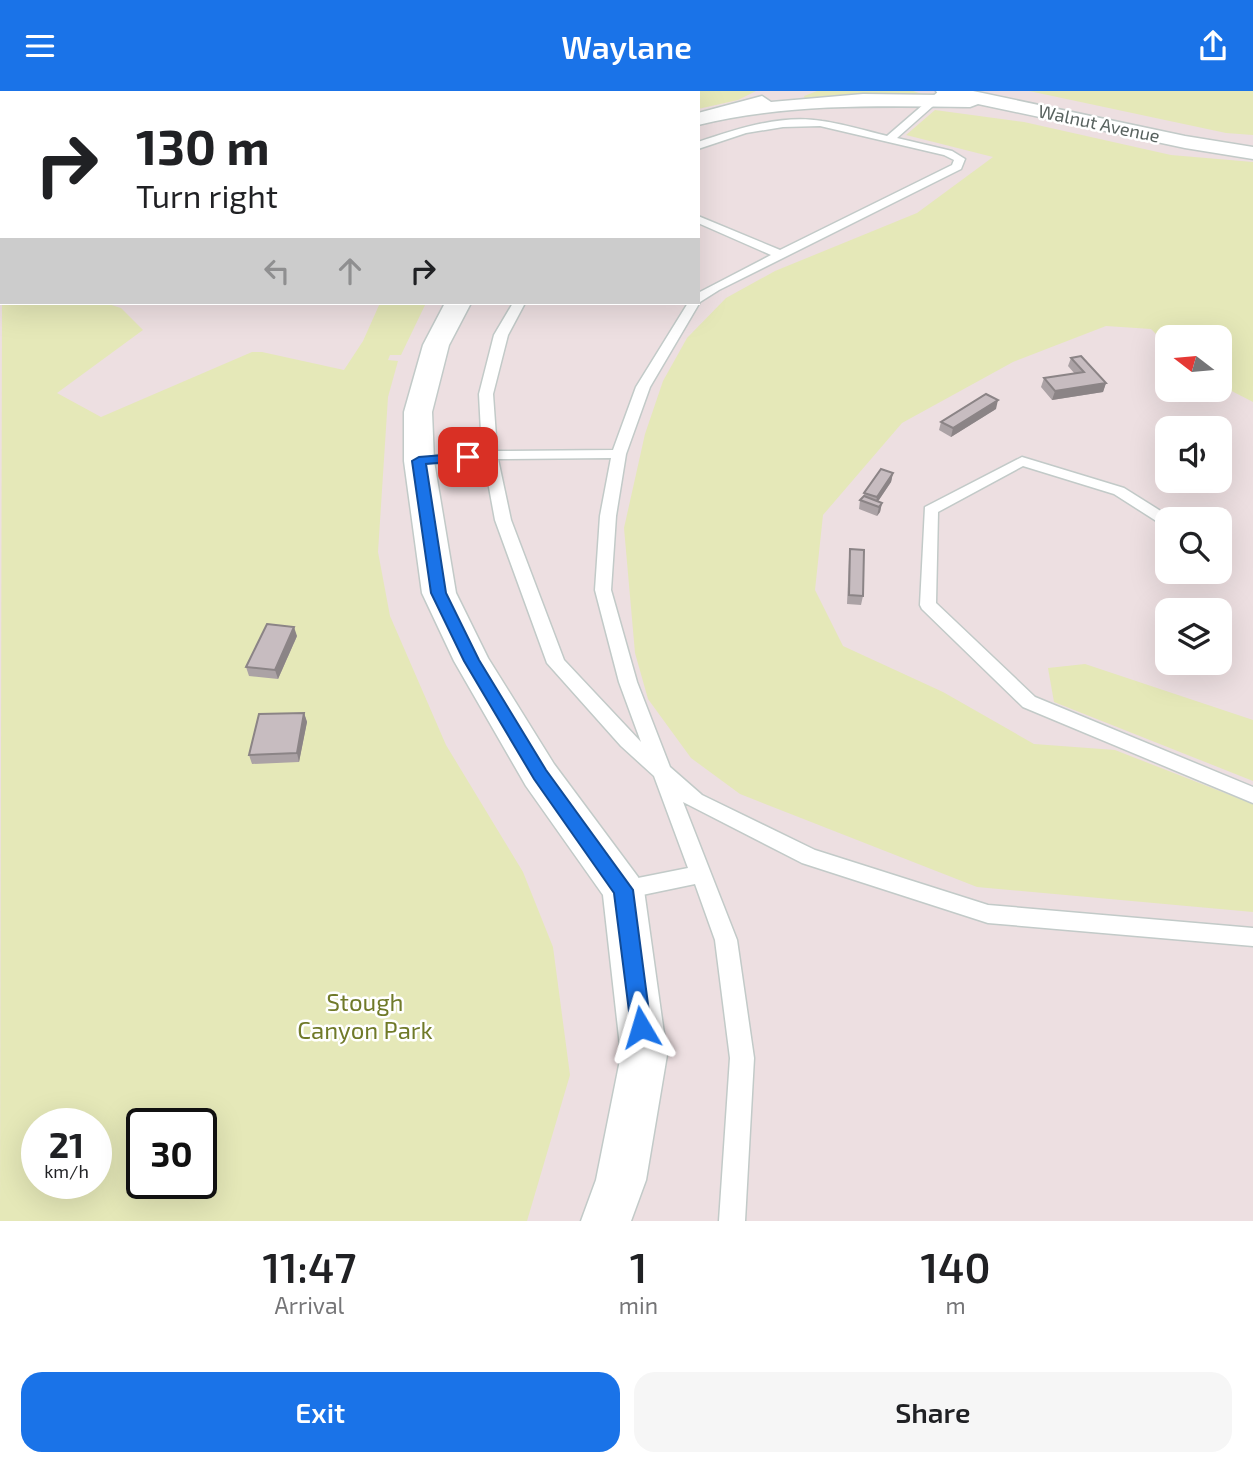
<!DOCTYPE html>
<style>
:root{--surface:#fff;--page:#f6f6f6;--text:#202124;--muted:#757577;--accent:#1a73e8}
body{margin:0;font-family:"Exo 2",sans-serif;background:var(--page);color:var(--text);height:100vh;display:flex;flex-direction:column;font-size:26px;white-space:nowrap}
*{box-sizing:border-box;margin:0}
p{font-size:23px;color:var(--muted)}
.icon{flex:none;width:38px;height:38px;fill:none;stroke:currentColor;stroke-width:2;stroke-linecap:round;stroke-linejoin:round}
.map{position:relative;height:1130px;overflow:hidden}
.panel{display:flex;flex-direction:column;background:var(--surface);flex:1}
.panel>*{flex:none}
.top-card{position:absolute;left:0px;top:0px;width:700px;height:214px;box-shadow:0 7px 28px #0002;background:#fff;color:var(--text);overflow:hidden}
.needle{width:46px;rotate:286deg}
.buttons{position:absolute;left:1155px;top:234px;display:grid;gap:14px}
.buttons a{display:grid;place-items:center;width:77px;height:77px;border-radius:14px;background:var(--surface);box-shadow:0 7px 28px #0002;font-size:35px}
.speed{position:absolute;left:21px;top:1017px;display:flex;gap:14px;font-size:35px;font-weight:700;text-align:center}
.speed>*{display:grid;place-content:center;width:91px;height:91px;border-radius:50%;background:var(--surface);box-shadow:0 7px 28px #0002;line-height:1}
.speed small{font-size:18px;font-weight:400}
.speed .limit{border:4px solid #111;border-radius:10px;background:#fff;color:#111}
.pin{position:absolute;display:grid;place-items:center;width:60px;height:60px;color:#fff;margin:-30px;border-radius:14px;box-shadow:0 4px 10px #0006}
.me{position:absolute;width:77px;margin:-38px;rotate:353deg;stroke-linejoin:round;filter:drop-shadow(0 0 5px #0008)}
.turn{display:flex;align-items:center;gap:24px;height:147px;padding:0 21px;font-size:32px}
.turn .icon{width:91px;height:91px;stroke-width:2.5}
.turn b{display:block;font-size:49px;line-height:60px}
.lanes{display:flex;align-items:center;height:66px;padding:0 21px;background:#0003;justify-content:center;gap:35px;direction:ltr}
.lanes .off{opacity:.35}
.eta{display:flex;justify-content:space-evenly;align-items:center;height:119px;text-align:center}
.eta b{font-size:42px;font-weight:600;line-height:49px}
.cta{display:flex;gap:14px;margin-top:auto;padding:14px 21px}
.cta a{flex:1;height:80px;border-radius:21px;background:var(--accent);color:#fff;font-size:28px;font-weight:600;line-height:80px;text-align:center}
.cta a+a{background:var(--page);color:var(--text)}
header{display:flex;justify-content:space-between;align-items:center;height:91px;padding:0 21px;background:var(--accent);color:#fff;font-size:32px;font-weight:600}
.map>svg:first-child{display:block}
.green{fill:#e5e8b8;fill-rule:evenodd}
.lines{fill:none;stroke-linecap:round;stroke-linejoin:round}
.service-casing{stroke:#c2cac8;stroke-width:3}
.minor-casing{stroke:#c2cac8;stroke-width:3}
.service{fill:#fff;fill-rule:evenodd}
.minor{fill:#fff;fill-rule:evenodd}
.wall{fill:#aba2a5}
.shaded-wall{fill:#8b8486}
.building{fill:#c7bcc0;stroke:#8b8486;stroke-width:2}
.route{fill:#1a73e8;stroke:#114b97;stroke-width:2}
.labels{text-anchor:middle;stroke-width:5;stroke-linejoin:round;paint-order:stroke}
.far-street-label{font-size:18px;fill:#58625f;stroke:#fff}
.near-park-label{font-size:24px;fill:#707a29;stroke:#fff}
</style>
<header><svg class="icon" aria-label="menu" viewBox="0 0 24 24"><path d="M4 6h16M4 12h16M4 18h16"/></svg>Waylane<svg class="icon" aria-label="share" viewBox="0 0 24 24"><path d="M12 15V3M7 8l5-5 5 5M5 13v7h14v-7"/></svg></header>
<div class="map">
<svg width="1253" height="1130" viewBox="0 0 1253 1130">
<rect width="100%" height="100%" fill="#eddfe1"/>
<g class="green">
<polygon points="0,0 382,0 2,2 0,200"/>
<polygon points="603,0 756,0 738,9 698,18 698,2"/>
<polygon points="817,0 913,0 925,4 805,8 804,5"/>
<polygon points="1029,0 1253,0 1253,44 1226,42"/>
<polygon points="935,19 1024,31 1171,64 1253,71 1253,311 1220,294 1220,247 1167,247 1167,254 1151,238 1106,235 1013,271 902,332 823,424 815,499 843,555 943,601 1034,653 1115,659 1253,713 1253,821 977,796 740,703 691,667 648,608 635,562 624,437 645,343 663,290 687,247 726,207 775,180 917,122 993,66 906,44"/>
<path d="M 2,207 L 2,212 L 105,212 L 121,217 L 143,239 L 57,302 L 101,326 L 252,261 L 262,261 L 344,279 L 363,250 L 380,212 L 426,212 L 401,264 L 390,264 L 388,269 L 398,270 L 388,306 L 378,461 L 390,525 L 446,654 L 523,781 L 553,856 L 570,984 L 527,1130 L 0,1130 ZM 37,1032 L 96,1032 L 96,1092 L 37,1092 ZM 142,1032 L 201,1032 L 201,1092 L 142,1092 Z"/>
<polygon points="1085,573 1253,629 1253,690 1054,611 1048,577"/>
</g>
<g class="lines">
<g class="service-casing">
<g id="service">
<path d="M 939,0 L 950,0 L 897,47 L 952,60 L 965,68 L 961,78 L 719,199 L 700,211 L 650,296 L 626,363 L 616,425 L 611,499 L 637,591 L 670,676 L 702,704 L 815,759 L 988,814 L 1253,837 L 1253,855 L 988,832 L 802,772 L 683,711 L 737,849 L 754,967 L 745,1130 L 719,1130 L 730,967 L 715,849 L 695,793 L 623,808 L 616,805 L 613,799 L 616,793 L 623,790 L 688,777 L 654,685 L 621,655 L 547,572 L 495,429 L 484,369 L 419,374 L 412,370 L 419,366 L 482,360 L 479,303 L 494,244 L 513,212 L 525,212 L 508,244 L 493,303 L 497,360 L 613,359 L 636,296 L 688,212 L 698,212 L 698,202 L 771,164 L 698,132 L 698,125 L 780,159 L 952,74 L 954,69 L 944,64 L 820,35 L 783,36 L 746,42 L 698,58 L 698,51 C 737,38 781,23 822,30 C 844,33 866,40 887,45 ZM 611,367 L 600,425 L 595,499 L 619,591 L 641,651 L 564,569 L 511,429 L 498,368 Z"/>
<polygon points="1022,366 1124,397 1175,429 1167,429 1167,434 1161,433 1114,403 1023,375 938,421 936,512 1035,606 1253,696 1253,712 1023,616 922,518 920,514 925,416"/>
</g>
</g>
<g class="minor-casing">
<g id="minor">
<path d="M 936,0 L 973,0 L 1185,45 L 1253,56 L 1253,68 L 1185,57 L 978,13 L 970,16 C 880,15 786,12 698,34 L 698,22 L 762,5 L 771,11 L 863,3 L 939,4 Z"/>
<polygon points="445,212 471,212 449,254 432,321 434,370 456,502 488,567 554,673 638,786 644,799 667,964 646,1089 631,1130 581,1130 596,1089 621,964 603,804 526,695 454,570 422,502 404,370 404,321 423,254"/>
</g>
</g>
<use href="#service" class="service"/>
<use href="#minor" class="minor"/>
</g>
<g class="wall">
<polygon points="1071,267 1106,292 1103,301 1052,309 1041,296 1044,287 1075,283 1068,275"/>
<polygon points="996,318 951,346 939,339 941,331"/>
<polygon points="893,382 891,391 878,410 882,412 880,421 877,425 859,418 860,409 864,405 864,402"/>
<polygon points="850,458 863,505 861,514 847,513 849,467"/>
<polygon points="297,545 278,588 249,585 246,576"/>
<polygon points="304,622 307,631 299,671 252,673 249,664"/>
</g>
<g class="shaded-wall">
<polygon points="1106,292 1103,301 1052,309 1055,300"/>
<polygon points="998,309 996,318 951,346 953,337"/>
<polygon points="893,382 891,391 875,415 877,406"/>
<polygon points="882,412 880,421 877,425 879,416"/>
<polygon points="294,536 297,545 278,588 275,579"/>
<polygon points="304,622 307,631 299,671 297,662"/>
</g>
<g class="building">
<polygon points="1081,265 1106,292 1055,300 1044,287 1084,281 1071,267"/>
<polygon points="986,303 998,309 953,337 941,331"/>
<polygon points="881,378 893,382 877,406 864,402"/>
<polygon points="864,405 882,412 879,416 860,409"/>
<polygon points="850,458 864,459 863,505 849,504"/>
<polygon points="267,533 294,536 275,579 246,576"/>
<polygon points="304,622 297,662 249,664 259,623"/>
</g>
<polygon class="route" points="468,362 473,363 473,369 426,373 446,502 479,569 546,679 633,799 651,936 648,943 641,946 634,943 631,936 614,802 534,688 464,570 431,502 412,370 419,366"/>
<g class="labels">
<g class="far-street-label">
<text transform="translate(1099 33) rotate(12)" y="6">Walnut Avenue</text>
</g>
<g class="near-park-label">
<text x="365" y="920">Stough<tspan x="365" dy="28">Canyon Park</tspan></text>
</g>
</g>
</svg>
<div class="buttons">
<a><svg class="needle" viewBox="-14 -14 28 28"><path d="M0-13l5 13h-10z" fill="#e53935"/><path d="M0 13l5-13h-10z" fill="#757577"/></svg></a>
<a><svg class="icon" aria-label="sound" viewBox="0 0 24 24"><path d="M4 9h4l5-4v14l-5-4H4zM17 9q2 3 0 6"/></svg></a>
<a><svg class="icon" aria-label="search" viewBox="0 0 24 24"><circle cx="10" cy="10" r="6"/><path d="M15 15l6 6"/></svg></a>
<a><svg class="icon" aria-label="layers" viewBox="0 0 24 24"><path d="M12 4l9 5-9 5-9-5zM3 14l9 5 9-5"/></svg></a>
</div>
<div class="speed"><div>21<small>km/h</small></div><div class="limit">30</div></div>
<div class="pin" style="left:468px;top:366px;background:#d93025"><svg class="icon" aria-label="arrive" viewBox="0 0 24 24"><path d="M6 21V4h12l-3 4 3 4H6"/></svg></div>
<svg class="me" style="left:641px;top:936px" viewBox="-20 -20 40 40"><path d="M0-17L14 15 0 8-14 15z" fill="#1a73e8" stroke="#fff" stroke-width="4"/></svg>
<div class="top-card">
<div class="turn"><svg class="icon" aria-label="right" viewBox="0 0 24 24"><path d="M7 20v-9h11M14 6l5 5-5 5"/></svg><div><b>130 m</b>Turn right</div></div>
<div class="lanes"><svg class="icon off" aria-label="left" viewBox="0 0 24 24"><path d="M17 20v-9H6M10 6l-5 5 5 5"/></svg><svg class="icon off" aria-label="ahead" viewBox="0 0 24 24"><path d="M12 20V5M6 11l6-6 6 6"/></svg><svg class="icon" aria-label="right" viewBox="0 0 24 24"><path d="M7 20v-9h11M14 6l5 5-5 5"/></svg></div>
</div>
</div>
<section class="panel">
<div class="eta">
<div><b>11:47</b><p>Arrival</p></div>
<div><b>1</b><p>min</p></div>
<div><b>140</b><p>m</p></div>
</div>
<div class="cta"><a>Exit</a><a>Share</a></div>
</section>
